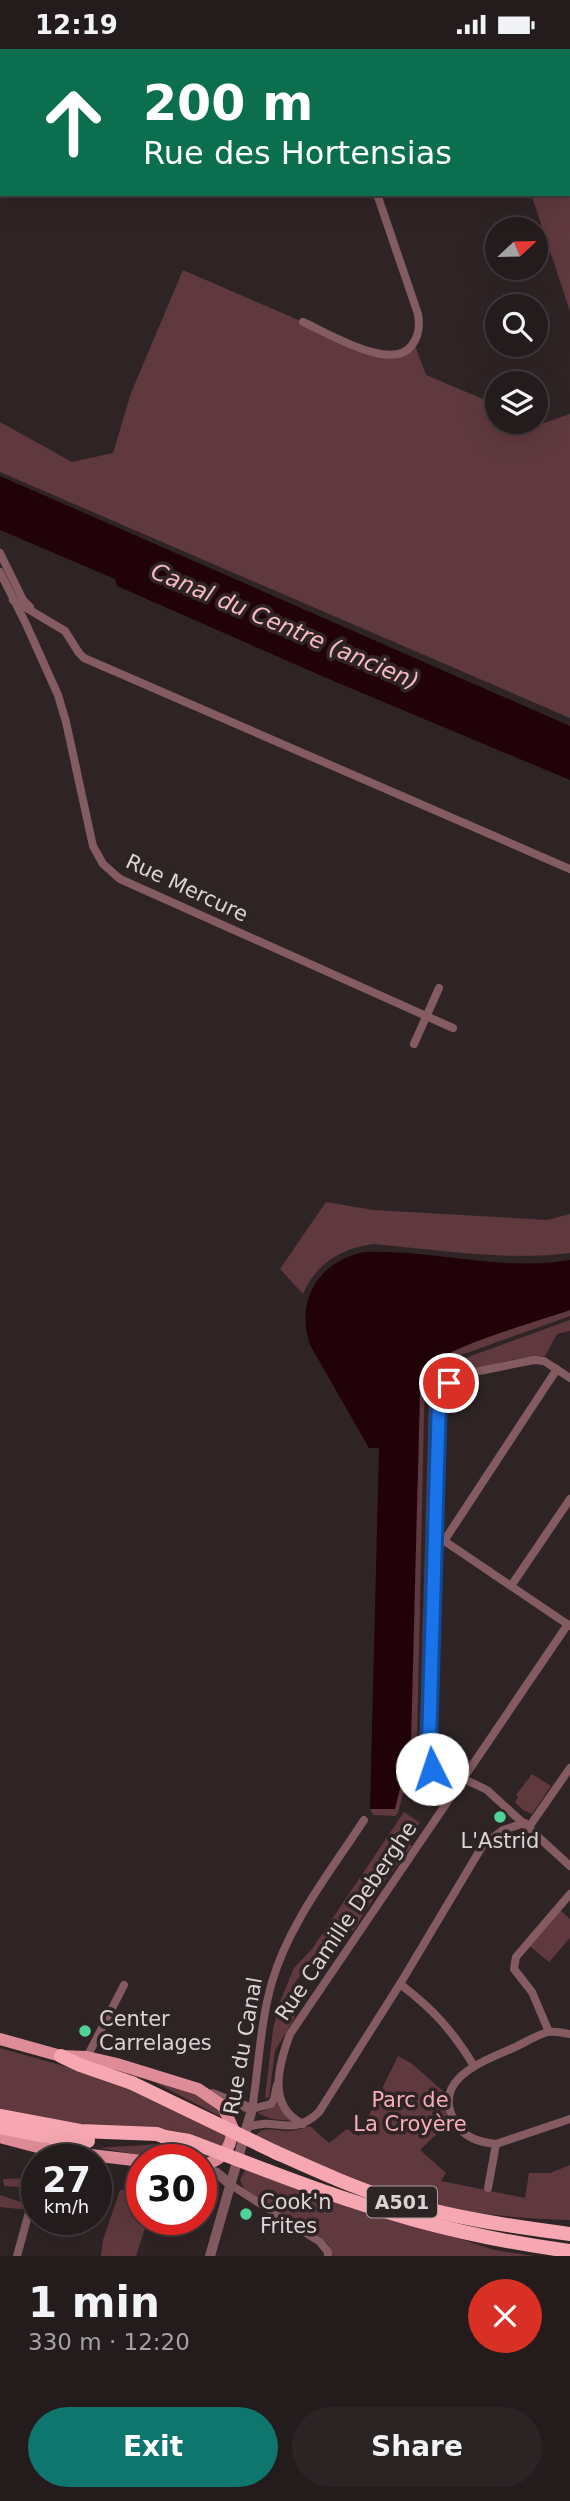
<!DOCTYPE html>
<meta charset="utf-8">
<style>
:root{--surface:#231b1c;--page:#2b2425;--text:#f1f3f6;--muted:#a3a1a3;--line:#40393b;--accent:#0f766e}
body{margin:0;font-family:"DejaVu Sans",sans-serif;background:var(--page);color:var(--text);height:100vh;display:flex;flex-direction:column;font-size:26px;white-space:nowrap}
*{box-sizing:border-box;margin:0}
p{font-size:23px;color:var(--muted)}
.icon{flex:none;width:38px;height:38px;fill:none;stroke:currentColor;stroke-width:2;stroke-linecap:round;stroke-linejoin:round}
.map{position:relative;height:2207px;overflow:hidden}
.panel{display:flex;flex-direction:column;background:var(--surface);flex:1}
.panel>*{flex:none}
.guide{position:absolute;left:0px;top:0px;width:570px;height:147px;box-shadow:0 7px 28px #0002,0 0 0 2px var(--line);background:#0b6e4f;color:#fff;overflow:hidden}
.needle{width:46px;rotate:68deg}
.fabs{position:absolute;left:485px;top:168px;display:grid;gap:14px}
.fabs a{display:grid;place-items:center;width:63px;height:63px;border-radius:50%;background:var(--surface);box-shadow:0 7px 28px #0002,0 0 0 2px var(--line);font-size:35px}
.speed{position:absolute;left:21px;top:2095px;display:flex;gap:14px;font-size:35px;font-weight:700;text-align:center}
.speed>*{display:grid;place-content:center;width:91px;height:91px;border-radius:50%;background:var(--surface);box-shadow:0 7px 28px #0002,0 0 0 2px var(--line);line-height:1}
.speed small{font-size:18px;font-weight:400}
.speed .limit{border:10px solid #d22;background:#fff;color:#111}
.pin{position:absolute;display:grid;place-items:center;width:60px;height:60px;color:#fff;margin:-30px;border:4px solid #fff;border-radius:50%;box-shadow:0 2px 7px #0007}
.me{position:absolute;width:77px;margin:-38px;rotate:356deg;stroke-linejoin:round;filter:drop-shadow(0 0 5px #0008)}
.turn{display:flex;align-items:center;gap:24px;height:147px;padding:0 28px;font-size:32px}
.turn .icon{width:91px;height:91px;stroke-width:2.5}
.turn b{display:block;font-size:49px;line-height:60px}
.round{display:grid;place-items:center;flex:none;width:74px;height:74px;border-radius:37px;background:var(--page)}
.head{display:flex;align-items:center;justify-content:space-between;height:119px;padding:0 28px}
h1{font-size:42px;font-weight:600;line-height:52px}
.primary-button{display:flex;gap:14px;margin-top:auto;padding:14px 28px}
.primary-button a{flex:1;height:80px;border-radius:42px;background:var(--accent);color:#fff;font-size:28px;font-weight:600;line-height:80px;text-align:center}
.primary-button a+a{background:var(--page);color:var(--text)}
.status{display:flex;justify-content:space-between;align-items:center;height:49px;padding:0 35px;background:var(--surface);direction:ltr}
.status svg{height:19px;fill:currentColor}
.map>svg:first-child{display:block}
.green{fill:#5f393e}
.water{fill:#220209}
.lines{fill:none;stroke-linecap:round;stroke-linejoin:round}
.minor{stroke:#835b60;stroke-width:8}
.tertiary{stroke:#835b60;stroke-width:10}
.primary{stroke:#de8c98;stroke-width:12}
.motorway{stroke:#f6a7b1;stroke-width:14}
.motorway-bridge{stroke:#f6a7b1;stroke-width:14}
.route-casing{stroke:#114b97;stroke-width:18}
.route{stroke:#1a73e8;stroke-width:12}
.poi-dot{fill:#4fd399;stroke:#2f2425;stroke-width:2.5}
.labels{text-anchor:middle;stroke-width:7;stroke-linejoin:round;paint-order:stroke}
.shield{fill:#2f2425;stroke:#a79fa0;stroke-width:2}
.shield-label{font-size:19px;font-weight:bold;fill:#dbd4d5}
.street-label{font-size:21px;fill:#dbd4d5;stroke:#2f2425}
.poi-label{font-size:21px;fill:#dbd4d5;stroke:#2f2425;text-anchor:start}
.park-label{font-size:21px;fill:#f8aeb7;stroke:#2f2425}
.water-label{font-size:23px;font-style:italic;fill:#f6bac0;stroke:#2f2425}
</style>
<div class="status"><b>12:19</b><svg viewBox="0 0 49 12"><path d="M0 12V9h3v3zM5 12V6h3v6zM10 12V3h3v9zM15 12V0h3v12zM26 1h20v11H26zM47 4h2v5h-2z"/></svg></div>
<div class="map">
<svg width="570" height="2207" viewBox="0 0 570 2207">
<rect width="100%" height="100%" fill="#2f2425"/>
<g class="green">
<polygon points="409,0 568,0 568,2 404,2"/>
<polygon points="569,3 570,7 570,262 531,145 569,145"/>
<polygon points="183,221 379,306 386,307 414,294 426,326 497,356 497,373 536,373 541,375 570,365 570,669 0,423 0,373 72,413 113,404 131,344"/>
<path d="M 326,1153 L 373,1161 L 547,1171 L 570,1165 L 570,1204 C 504,1212 440,1201 374,1195 C 342,1199 316,1214 303,1245 L 280,1220 Z"/>
<path d="M 570,1261 L 570,1267 L 447,1311 C 427,1326 425,1341 424,1365 L 417,1689 L 398,1764 L 395,1767 L 373,1766 L 370,1760 L 395,1760 L 418,1426 L 420,1339 C 423,1330 426,1322 433,1315 C 454,1295 539,1272 570,1261 Z"/>
<polygon points="570,1271 570,1282 557,1285 545,1307 516,1310 468,1321 465,1318 463,1310"/>
<path d="M 455,1313 L 457,1316 L 460,1314 L 462,1323 C 446,1329 439,1337 435,1354 L 427,1699 L 422,1723 L 413,1722 L 420,1679 L 429,1348 C 432,1331 439,1320 455,1313 Z"/>
<polygon points="532,1725 551,1737 532,1765 523,1761 515,1753 518,1748 516,1746"/>
<polygon points="404,1763 420,1774 406,1792 412,1797 382,1836 353,1882 340,1874 337,1875 294,1935 282,1959 295,1968 275,2002 269,2048 265,2049 273,1981 279,1955 294,1919 312,1900"/>
<polygon points="558,1859 570,1870 570,1889 549,1913 527,1895"/>
<polygon points="0,1999 114,2031 229,2088 224,2099 182,2083 158,2080 114,2080 0,2062"/>
<path d="M 398,2007 L 411,2014 L 443,2042 L 448,2074 L 420,2101 L 446,2124 L 441,2132 L 525,2149 L 529,2124 L 550,2124 L 570,2116 L 570,2171 C 525,2170 480,2166 436,2156 C 374,2141 314,2113 255,2087 C 265,2075 278,2083 291,2082 C 297,2081 304,2079 310,2077 L 329,2094 L 347,2080 L 359,2087 Z"/>
<polygon points="137,2024 167,2033 214,2053 227,2071"/>
<polygon points="278,2048 295,2072 272,2070 257,2064 271,2059"/>
<path d="M 159,2095 L 178,2097 L 208,2107 C 182,2116 127,2103 98,2099 Z"/>
<polygon points="245,2121 495,2201 533,2207 328,2207 320,2193 330,2197 321,2189 245,2142 240,2131"/>
<polygon points="37,2129 35,2139 4,2137 3,2130"/>
<polygon points="139,2140 136,2154 142,2154 142,2170 148,2170 136,2207 101,2207 103,2191 120,2141"/>
<polygon points="0,2146 30,2156 28,2161 0,2158"/>
</g>
<g class="water">
<polygon points="0,427 570,677 570,731 324,628 117,537 115,530 0,481"/>
<path d="M 364,1203 C 433,1200 501,1223 570,1211 L 570,1261 C 539,1272 454,1295 433,1315 C 426,1322 423,1330 420,1339 L 411,1695 L 395,1760 L 370,1760 L 379,1399 L 369,1399 L 310,1296 C 295,1251 318,1213 364,1203 Z"/>
</g>
<g class="lines">
<g class="minor">
<polyline points="326,0 327,2"/>
<path d="M 303,273 C 328,284 393,324 412,296 C 419,287 420,276 418,265 L 377,145"/>
<polyline points="0,504 23,551 30,558"/>
<polyline points="0,523 26,575 58,646 66,673 93,797 103,815 120,830 453,979"/>
<polyline points="13,551 65,582 79,604 84,609 570,820"/>
<polyline points="414,995 439,939"/>
<polyline points="570,1329 544,1312 534,1311 464,1325 449,1334 439,1349 429,1694 430,1717 434,1722 464,1730 487,1741 570,1817"/>
<polyline points="440,1489 570,1577"/>
<polyline points="444,1492 557,1320"/>
<polyline points="511,1537 570,1450"/>
<polyline points="529,1778 570,1719"/>
<path d="M 400,1935 C 433,1960 452,1981 474,2017"/>
<polyline points="549,1983 532,1943 514,1920 516,1908 570,1845"/>
<path d="M 570,1985 C 563,1984 555,1982 548,1983 C 537,1986 524,1994 513,1999 C 484,2012 430,2030 455,2073 C 464,2089 479,2093 496,2095 L 570,2070"/>
<polyline points="87,2008 124,1936"/>
<path d="M 277,2036 L 274,2050 L 271,2055 L 252,2060 C 259,2018 260,1974 272,1933 C 289,1874 331,1822 364,1771"/>
<path d="M 303,2075 C 266,2057 279,2015 290,1985 L 568,1575"/>
<path d="M 247,2079 C 275,2066 291,2090 319,2063 L 400,1935 L 483,1796 L 503,1781 L 525,1774"/>
<polyline points="231,2136 320,2193 328,2203 328,2207"/>
<polyline points="488,2139 496,2095"/>
<polyline points="17,2207 37,2134"/>
</g>
<g class="tertiary">
<polyline points="201,2118 217,2124 231,2136"/>
<polyline points="210,2207 252,2060 212,2045"/>
</g>
<g class="primary">
<path d="M 0,1990 L 61,2007 L 87,2008 L 117,2015 L 198,2040 L 223,2057 L 233,2080 C 231,2100 221,2113 201,2116"/>
<polyline points="0,2088 49,2101 142,2112"/>
</g>
<g class="motorway">
<polyline points="61,2007 80,2016 132,2034"/>
<polyline points="0,2067 80,2082 157,2085 165,2088"/>
<polyline points="0,2078 60,2090 88,2092"/>
<path d="M 275,2103 C 313,2120 350,2137 390,2150 C 448,2168 509,2177 570,2185"/>
<path d="M 268,2122 C 370,2161 462,2188 570,2202"/>
</g>
<g class="motorway-bridge">
<polyline points="132,2034 275,2103"/>
<polyline points="165,2088 189,2092 268,2122"/>
</g>
</g>
<g class="lines">
<g class="route-casing">
<polyline id="route" points="432,1720 429,1695 439,1349 449,1334"/>
</g>
<use href="#route" class="route"/>
</g>
<g class="poi-dot">
<circle cx="500" cy="1768" r="7"/>
<circle cx="85" cy="1982" r="7"/>
<circle cx="246" cy="2165" r="7"/>
</g>
<g class="labels">
<rect class="shield" x="367" y="2137.5" width="70" height="31" rx="5"/>
<g class="shield-label">
<text x="402" y="2160">A501</text>
</g>
<g class="street-label">
<text transform="translate(187 839) rotate(25)" y="7">Rue Mercure</text>
<text transform="translate(346 1872) rotate(-56)" y="7">Rue Camille Deberghe</text>
<text transform="translate(243 1997) rotate(-80)" y="7">Rue du Canal</text>
</g>
<g class="poi-label">
<text x="500" y="1799" text-anchor="middle">L'Astrid</text>
<text x="99" y="1977">Center<tspan x="99" dy="24">Carrelages</tspan></text>
<text x="260" y="2160">Cook'n<tspan x="260" dy="24">Frites</tspan></text>
</g>
<g class="park-label">
<text x="410" y="2058">Parc de<tspan x="410" dy="24">La Croyère</tspan></text>
</g>
<g class="water-label">
<text transform="translate(285 577) rotate(23)" y="8">Canal du Centre (ancien)</text>
</g>
</g>
</svg>
<div class="fabs">
<a><svg class="needle" viewBox="-14 -14 28 28"><path d="M0-13l5 13h-10z" fill="#e53935"/><path d="M0 13l5-13h-10z" fill="#a3a1a3"/></svg></a>
<a><svg class="icon" aria-label="search" viewBox="0 0 24 24"><circle cx="10" cy="10" r="6"/><path d="M15 15l6 6"/></svg></a>
<a><svg class="icon" aria-label="layers" viewBox="0 0 24 24"><path d="M12 4l9 5-9 5-9-5zM3 14l9 5 9-5"/></svg></a>
</div>
<div class="speed"><div>27<small>km/h</small></div><div class="limit">30</div></div>
<div class="pin" style="left:449px;top:1334px;background:#d93025"><svg class="icon" aria-label="arrive" viewBox="0 0 24 24"><path d="M6 21V4h12l-3 4 3 4H6"/></svg></div>
<svg class="me" style="left:432px;top:1720px" viewBox="-20 -20 40 40"><circle r="19" fill="#fff"/><path d="M0-13L10 11 0 6-10 11z" fill="#1a73e8"/></svg>
<div class="guide">
<div class="turn"><svg class="icon" aria-label="ahead" viewBox="0 0 24 24"><path d="M12 20V5M6 11l6-6 6 6"/></svg><div><b>200 m</b>Rue des Hortensias</div></div>
</div>
</div>
<section class="panel">
<div class="head"><div><h1>1 min</h1><p>330 m · 12:20</p></div><a class="round" style="background:#d93025;color:#fff"><svg class="icon" aria-label="close" viewBox="0 0 24 24"><path d="M6 6l12 12M18 6L6 18"/></svg></a></div>
<div class="primary-button"><a>Exit</a><a>Share</a></div>
</section>
